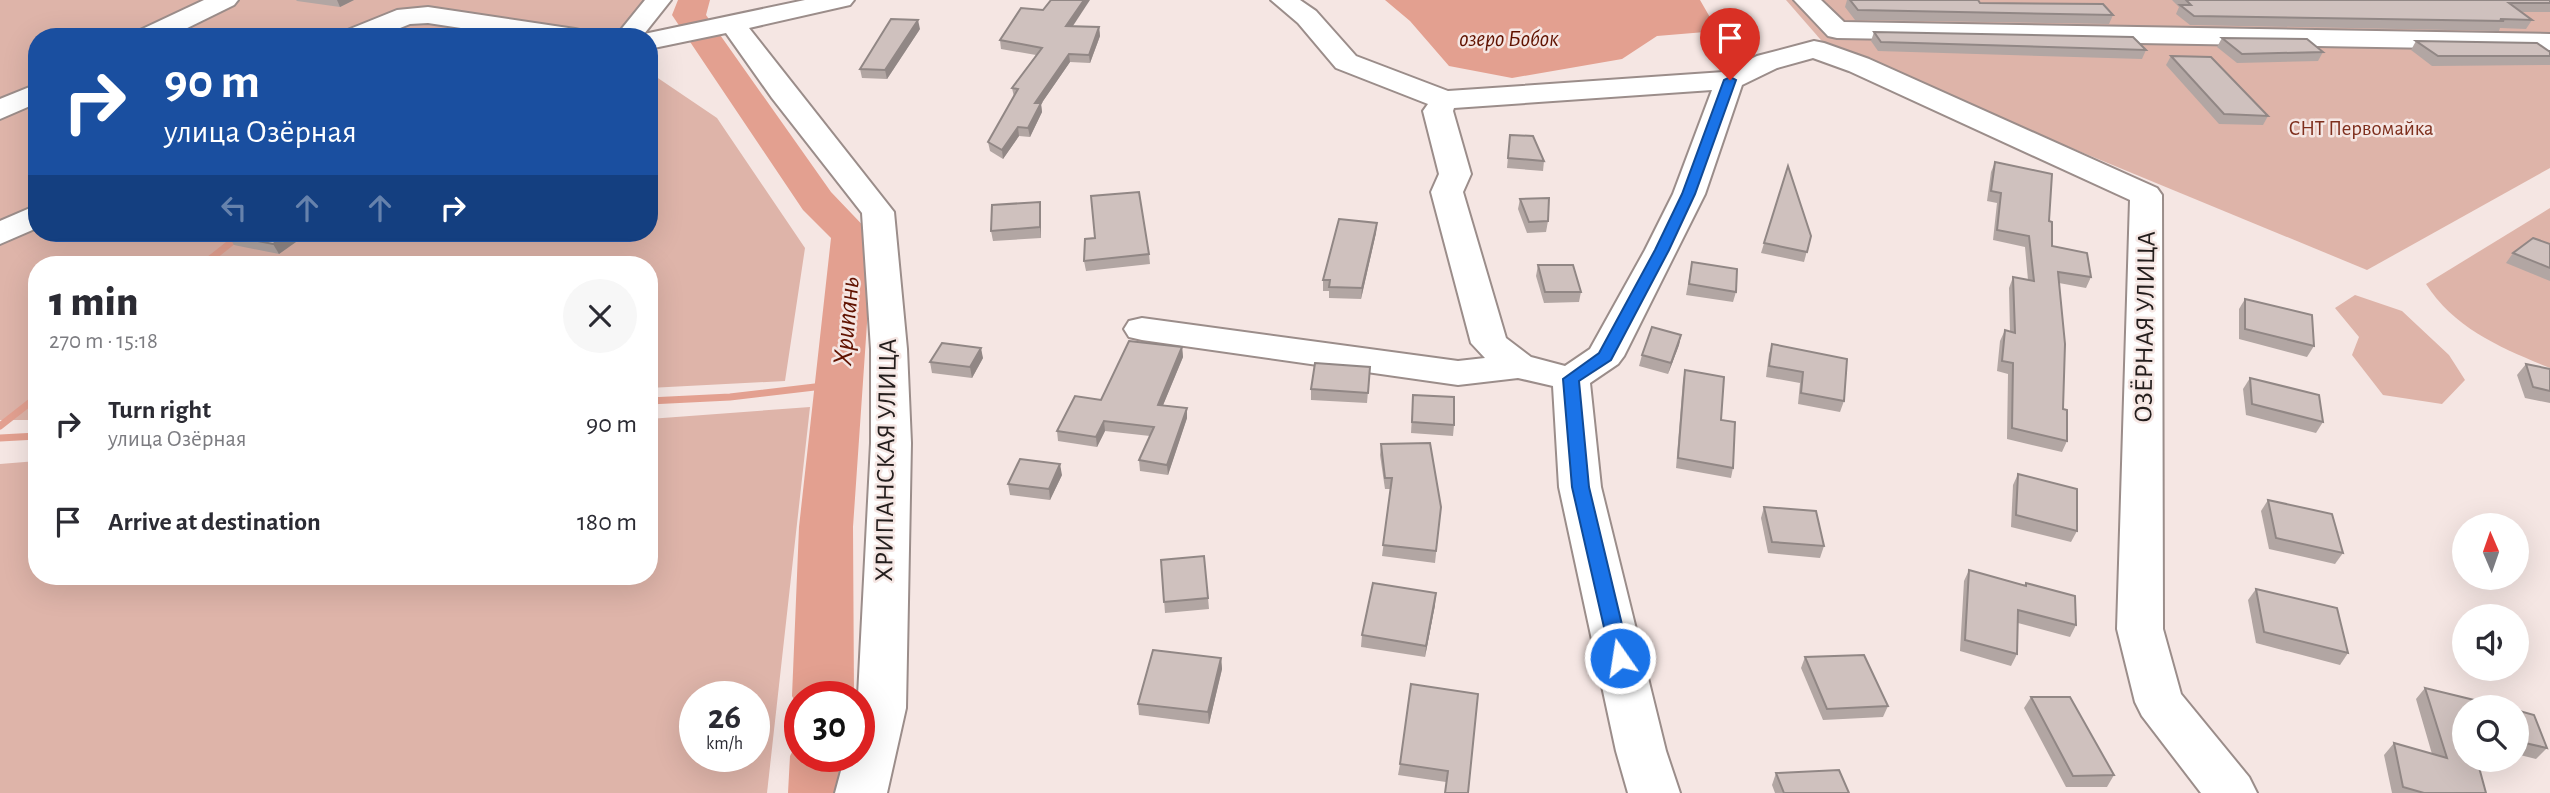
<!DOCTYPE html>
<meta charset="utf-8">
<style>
:root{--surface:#fff;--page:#f7f7f7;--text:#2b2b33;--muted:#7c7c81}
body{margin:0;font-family:"Alegreya Sans",sans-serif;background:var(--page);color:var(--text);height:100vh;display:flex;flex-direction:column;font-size:26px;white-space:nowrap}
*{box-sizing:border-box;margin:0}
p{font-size:23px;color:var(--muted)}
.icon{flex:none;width:38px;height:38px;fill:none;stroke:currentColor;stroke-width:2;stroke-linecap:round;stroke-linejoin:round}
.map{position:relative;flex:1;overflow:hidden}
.sheet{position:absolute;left:28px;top:256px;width:630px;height:329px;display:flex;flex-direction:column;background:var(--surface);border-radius:28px;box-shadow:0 7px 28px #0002}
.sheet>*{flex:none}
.top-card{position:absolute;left:28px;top:28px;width:630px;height:214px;border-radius:28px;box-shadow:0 7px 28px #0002;background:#1a4fa0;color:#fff;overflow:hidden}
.needle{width:46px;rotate:358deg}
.tools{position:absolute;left:2452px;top:513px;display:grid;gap:14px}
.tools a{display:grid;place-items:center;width:77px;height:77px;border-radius:50%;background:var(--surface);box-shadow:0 7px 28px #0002;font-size:35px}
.speed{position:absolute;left:679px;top:681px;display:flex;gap:14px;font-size:35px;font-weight:700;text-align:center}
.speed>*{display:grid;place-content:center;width:91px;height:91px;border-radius:50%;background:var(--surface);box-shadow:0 7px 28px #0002;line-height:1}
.speed small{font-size:18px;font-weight:400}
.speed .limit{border:10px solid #d22;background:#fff;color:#111}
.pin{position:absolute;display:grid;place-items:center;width:60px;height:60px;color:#fff;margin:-72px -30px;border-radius:50% 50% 50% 0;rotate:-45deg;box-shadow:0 0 7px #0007}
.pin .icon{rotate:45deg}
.me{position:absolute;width:77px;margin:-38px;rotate:347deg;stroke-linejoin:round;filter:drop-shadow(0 0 5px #0008)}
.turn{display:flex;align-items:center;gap:24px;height:147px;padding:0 21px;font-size:32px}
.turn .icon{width:91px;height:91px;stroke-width:2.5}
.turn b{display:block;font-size:49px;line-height:60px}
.lanes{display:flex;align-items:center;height:66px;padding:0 21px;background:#0003;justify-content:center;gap:35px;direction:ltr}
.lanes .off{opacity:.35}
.round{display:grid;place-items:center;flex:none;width:74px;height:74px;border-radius:37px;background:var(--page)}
.overview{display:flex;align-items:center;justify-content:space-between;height:119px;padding:0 21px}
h1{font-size:42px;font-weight:800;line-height:52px}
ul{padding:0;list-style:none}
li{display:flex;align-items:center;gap:21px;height:98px;padding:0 21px}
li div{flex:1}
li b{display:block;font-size:26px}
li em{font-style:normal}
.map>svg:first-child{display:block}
.green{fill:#deb4a9;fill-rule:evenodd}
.water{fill:#e3a090}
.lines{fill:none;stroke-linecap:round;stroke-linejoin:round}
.stream{stroke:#e3a090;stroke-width:7}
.river{fill:#e3a090;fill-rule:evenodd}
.minor-casing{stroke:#9b8d8a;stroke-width:4}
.minor{fill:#fff;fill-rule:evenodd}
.wall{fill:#b2a6a3}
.shaded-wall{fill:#918785}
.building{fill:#cfc1be;stroke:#918785;stroke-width:2}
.route{fill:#1a73e8;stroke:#114b97;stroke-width:2}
.labels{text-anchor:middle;stroke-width:5;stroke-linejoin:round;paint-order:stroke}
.far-park-label{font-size:21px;fill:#7e2f1d;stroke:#f5e6e3}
.far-water-label{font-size:23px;font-style:italic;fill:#611301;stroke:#f5e6e3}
.street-label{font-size:26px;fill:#231d1c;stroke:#f5e6e3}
.water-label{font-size:28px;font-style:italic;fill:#611301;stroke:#f5e6e3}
</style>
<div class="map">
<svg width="2550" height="793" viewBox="0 0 2550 793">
<rect width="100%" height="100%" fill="#f5e6e3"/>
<g class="green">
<polygon points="0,0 668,0 642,37 37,37 37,233 649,233 649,72 717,118 805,248 785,381 649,388 649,264 37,264 37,420 0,420"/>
<polygon points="1786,0 2550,0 2550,168 2367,270 1827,47"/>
<path d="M 2550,208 L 2550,368 C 2501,348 2455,329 2426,284 Z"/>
<polygon points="2355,295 2402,311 2449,355 2465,380 2442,404 2383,395 2352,355 2359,337 2335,308"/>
<path d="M 810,407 L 767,793 L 0,793 L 0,464 L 37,461 L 37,576 L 649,576 L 649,419 ZM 754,696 L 754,756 L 695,756 L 695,696 Z"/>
</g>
<polygon class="water" points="1385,0 1700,0 1715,26 1705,32 1657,36 1622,59 1512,78 1449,66 1410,21"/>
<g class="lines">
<g class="stream">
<polyline points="204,264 243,233"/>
<polyline points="649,401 730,397 840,384"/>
<polyline points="0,426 37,397"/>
<polyline points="0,438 37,436"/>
</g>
<g class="river">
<polygon points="678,0 710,0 706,15 831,192 873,236 853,527 854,696 800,696 800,711 792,696 799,527 831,238 803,210 672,15"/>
<polygon points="800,737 800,756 854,756 854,793 788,793 790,756"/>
</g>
<g class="minor-casing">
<g id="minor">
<polygon points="204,0 238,0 234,5 169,37 134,37 138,31"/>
<polygon points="645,0 671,0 644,34 805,0 854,0 850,5 749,28 894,212 907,349 911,443 906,708 887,793 835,793 845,756 859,756 858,696 871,443 871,349 862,213 772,98 726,33 649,49 649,37 615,37"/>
<path d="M 1271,0 L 1300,0 L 1316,11 L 1356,56 L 1448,91 L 1724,72 L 1757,56 L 1814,41 L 1824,43 L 1869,59 L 2157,188 L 2162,195 L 2163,629 L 2181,694 L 2249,777 L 2257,793 L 2201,793 L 2142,716 L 2135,702 L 2117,629 L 2130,200 L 1849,71 L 1813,58 L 1777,68 L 1742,85 L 1705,194 L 1624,356 L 1618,364 L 1590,383 L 1601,487 L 1666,751 L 1680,793 L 1628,793 L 1616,751 L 1559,487 L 1553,386 L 1518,378 L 1458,385 L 1142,340 L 1129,337 L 1124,329 L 1129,321 L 1142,318 L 1458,361 L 1485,358 L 1471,343 L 1431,192 L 1439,174 L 1423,111 L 1428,104 L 1336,68 L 1298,23 ZM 1712,90 L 1673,194 L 1645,250 L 1590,349 L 1565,366 L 1531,357 L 1506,338 L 1463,192 L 1471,174 L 1453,111 L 1454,108 Z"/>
<polygon points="1794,0 1821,0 1844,22 2550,34 2550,50 1837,38 1828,36"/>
<polygon points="428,7 575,29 584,31 588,37 520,37 428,23 410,24 378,37 341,37 345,31 397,10"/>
<polygon points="37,84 37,103 0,119 0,99"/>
<polygon points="37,205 37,228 0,244 0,221"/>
</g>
</g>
<use href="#minor" class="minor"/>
</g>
<g class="wall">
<polygon points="296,0 354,0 340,7 297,1"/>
<polygon points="1847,0 1978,0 1980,3 2113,15 2109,24 1855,20 1845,7"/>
<polygon points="2172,0 2550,0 2550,12 2521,12 2532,20 2526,29 2500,28 2499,31 2190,25 2176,14 2179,7"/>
<polygon points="1072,26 1099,27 1100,36 1090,63 1070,62 1041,104 1042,112 1030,137 1019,136 1003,159 990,151 988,142 1014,97 1012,88 1036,55 1001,49 1000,40"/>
<polygon points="920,29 887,79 862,78 860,69"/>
<polygon points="1874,32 2146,50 2142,59 1878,51 1871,41"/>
<polygon points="2222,38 2323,52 2318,61 2237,63 2217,47"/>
<polygon points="2416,41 2550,52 2550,65 2432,66 2411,50"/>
<polygon points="2171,56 2268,116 2263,125 2219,124 2166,65"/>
<polygon points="1510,135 1544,161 1543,171 1507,168"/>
<polygon points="1995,162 2049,221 2052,246 2091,277 2086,288 2059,283 2063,409 2067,441 2062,452 2007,439 2008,374 1997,371 2000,341 2005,330 2010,332 2009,288 2013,277 2028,280 2025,247 1993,240 1997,203 1987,201 1991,172"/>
<polygon points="1788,166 1811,236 1804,262 1761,253"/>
<polygon points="1520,199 1548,221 1546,232 1527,233 1518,209"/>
<polygon points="1041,212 1041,238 993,241 991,231"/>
<polygon points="1377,223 1376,233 1361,299 1329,298 1329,291 1323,291 1323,280"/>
<polygon points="232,233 301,233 303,237 279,254 234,245 228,235"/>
<polygon points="1095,238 1149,254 1150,264 1086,271 1084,261"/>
<polygon points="2550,244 2550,281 2506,263 2513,253"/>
<polygon points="1692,262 1736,292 1733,302 1686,295"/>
<polygon points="1538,265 1581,292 1579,302 1544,303 1536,276"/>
<polygon points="2245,299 2314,346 2307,357 2239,339 2239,309"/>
<polygon points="1681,335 1679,345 1668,374 1639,366 1642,355"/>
<polygon points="1772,344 1844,401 1840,412 1798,404 1800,383 1766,377 1769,354"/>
<polygon points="1182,347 1183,357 1163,405 1187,408 1187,418 1168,475 1140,471 1139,460 1150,436 1105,431 1097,447 1058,441 1057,431 1101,400"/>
<polygon points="983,358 972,378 932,373 930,362"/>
<polygon points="2526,364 2550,369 2550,403 2525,398 2517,375"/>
<polygon points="1370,367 1367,403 1311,400 1311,389"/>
<polygon points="1685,370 1721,420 1733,468 1731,478 1676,468 1683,380"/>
<polygon points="2250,378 2323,422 2316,433 2246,415 2243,389"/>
<polygon points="1413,395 1454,425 1453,436 1411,433"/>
<polygon points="1381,444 1441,507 1435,563 1382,556 1391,489 1385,489 1380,455"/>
<polygon points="2018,474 2077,531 2071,542 2011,527 2013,485"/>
<polygon points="1062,475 1050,500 1010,495 1008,484"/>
<polygon points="2268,500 2343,553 2335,564 2269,549 2261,511"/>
<polygon points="1764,507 1824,546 1820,558 1768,553 1761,518"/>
<polygon points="1161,560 1208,598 1209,609 1165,613"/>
<polygon points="1969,570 2024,585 2026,583 2076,625 2070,637 2018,623 2017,654 2011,666 1960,651 1964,581"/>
<polygon points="2256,589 2348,653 2340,665 2256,643 2248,600"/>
<polygon points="1435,605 1425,657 1361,647 1362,635"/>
<polygon points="1805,657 1888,706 1883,717 1823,720 1801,668"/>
<polygon points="1221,658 1222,669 1209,724 1139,715 1138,704"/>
<polygon points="2425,688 2464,707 2464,760 2486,793 2392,793 2384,755 2394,743 2432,754 2416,699"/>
<polygon points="1478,694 1446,782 1398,775 1400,764"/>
<polygon points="2031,697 2114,775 2107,787 2066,787 2024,708"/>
<polygon points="2516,710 2547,748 2536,759 2516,754"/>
<polygon points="1776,773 1849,793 1775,793 1772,785"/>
</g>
<g class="shaded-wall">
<polygon points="337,0 354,0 340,7"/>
<polygon points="1084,0 1090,0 1067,35 1066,26"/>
<polygon points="918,20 920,29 887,79 885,70"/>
<polygon points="1099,27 1100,36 1090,63 1089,55"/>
<polygon points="1069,54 1070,62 1041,104 1042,112 1030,137 1028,128 1035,103"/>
<polygon points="1018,127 1019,136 1003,159 1002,150"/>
<polygon points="1040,202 1041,212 1041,238 1040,227"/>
<polygon points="1377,223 1376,233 1361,299 1362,288"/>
<polygon points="289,233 301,233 303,237 279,254 273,244"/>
<polygon points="1681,335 1679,345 1668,374 1671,363"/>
<polygon points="1182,347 1183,357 1159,415 1158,405"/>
<polygon points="981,348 983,358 972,378 970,367"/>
<polygon points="1187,408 1187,418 1168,475 1167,465"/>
<polygon points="1104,421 1105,431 1097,447 1096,437"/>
<polygon points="1060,464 1062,475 1050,500 1049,489"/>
<polygon points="1436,593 1435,605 1425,657 1426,646"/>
<polygon points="1221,658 1222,669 1209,724 1208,712"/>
</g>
<g class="building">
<polygon points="1051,0 1084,0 1066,26 1099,27 1089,55 1069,54 1035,103 1041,103 1028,128 1018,127 1002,150 988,142 1018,89 1012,88 1042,48 1000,40 1021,8 1043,10"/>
<polygon points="1850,0 1978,0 1980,3 2103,4 2113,15 1858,10"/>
<polygon points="2186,0 2550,0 2550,3 2509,3 2532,20 2500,19 2504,21 2194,16 2180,5 2191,5"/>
<polygon points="891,19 918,20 885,70 860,69"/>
<polygon points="1874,32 2133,37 2146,50 1881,42"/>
<polygon points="2222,38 2307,39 2323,52 2242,54"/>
<polygon points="2416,41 2537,43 2550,52 2550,56 2438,56"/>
<polygon points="2171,56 2211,57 2268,116 2224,114"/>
<polygon points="1510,135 1533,136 1544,161 1508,158"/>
<polygon points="1995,162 2052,174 2049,221 2052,222 2052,246 2087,253 2091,277 2058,272 2065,344 2063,409 2067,410 2067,441 2012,428 2013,363 2002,361 2005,330 2015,333 2013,277 2034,281 2029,236 1997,230 2001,193 1991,191"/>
<polygon points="1788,166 1811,236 1807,252 1764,243"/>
<polygon points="1139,192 1149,254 1084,261 1085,239 1095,238 1091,196"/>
<polygon points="1549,198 1548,221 1529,222 1520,199"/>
<polygon points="1040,202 1040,227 991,231 992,205"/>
<polygon points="1339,219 1377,223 1362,288 1329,287 1330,280 1323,280"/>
<polygon points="232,233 289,233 273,244 228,235"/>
<polygon points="2533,238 2550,244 2550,268 2513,253"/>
<polygon points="1692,262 1737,269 1736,292 1689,284"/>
<polygon points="1538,265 1573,265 1581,292 1545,292"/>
<polygon points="2245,299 2312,315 2314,346 2245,329"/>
<polygon points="1652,327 1681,335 1671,363 1642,355"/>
<polygon points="1129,341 1182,347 1158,405 1187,408 1167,465 1139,460 1154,427 1104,421 1096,437 1057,431 1075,396 1101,400"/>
<polygon points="942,343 981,348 970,367 930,362"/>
<polygon points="1772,344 1847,359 1844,401 1801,393 1803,372 1769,366"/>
<polygon points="1315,363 1370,367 1368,393 1311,389"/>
<polygon points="2526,364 2550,369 2550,391 2533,387"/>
<polygon points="1685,370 1724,377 1721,420 1735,422 1733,468 1678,458"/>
<polygon points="2250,378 2319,395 2323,422 2252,404"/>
<polygon points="1413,395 1454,397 1454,425 1412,422"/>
<polygon points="1430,443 1441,507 1436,551 1383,545 1392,478 1385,478 1381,444"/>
<polygon points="1020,459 1060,464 1049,489 1008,484"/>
<polygon points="2018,474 2077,489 2077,531 2016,515"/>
<polygon points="2268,500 2332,514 2343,553 2276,538"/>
<polygon points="1764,507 1816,511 1824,546 1772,542"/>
<polygon points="1204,556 1208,598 1164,602 1161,560"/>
<polygon points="1969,570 2026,586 2026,583 2075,596 2076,625 2018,610 2017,654 1965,640"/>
<polygon points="1373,583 1436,593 1426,646 1362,635"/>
<polygon points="2256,589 2337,608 2348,653 2264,632"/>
<polygon points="1153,650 1221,658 1208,712 1138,704"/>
<polygon points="1864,655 1888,706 1827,709 1805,657"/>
<polygon points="1411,684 1478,694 1468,793 1445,793 1448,771 1400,764"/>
<polygon points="2425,688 2503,707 2464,707 2464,760 2477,760 2486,793 2424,793 2403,787 2394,743 2447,758"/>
<polygon points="2031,697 2070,697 2114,775 2073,776"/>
<polygon points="2516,710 2534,715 2547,748 2516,741"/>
<polygon points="1839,770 1849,793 1784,793 1776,773"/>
</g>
<polygon class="route" points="1730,77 1736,80 1695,194 1669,250 1611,360 1579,381 1589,487 1630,658 1627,664 1614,664 1611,658 1572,487 1563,379 1599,353 1655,250 1682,194 1724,80"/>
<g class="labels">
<g class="far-park-label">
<text x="2361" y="135">СНТ Первомайка</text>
</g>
<g class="far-water-label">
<text x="1509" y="46">озеро Бобок</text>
</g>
<g class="street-label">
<text transform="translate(2144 327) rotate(-89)" y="9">ОЗЁРНАЯ УЛИЦА</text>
<text transform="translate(885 460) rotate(-89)" y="9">ХРИПАНСКАЯ УЛИЦА</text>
</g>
<g class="water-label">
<text transform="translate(845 321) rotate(-85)" y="10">Хрипань</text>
</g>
</g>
</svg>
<div class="tools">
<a><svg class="needle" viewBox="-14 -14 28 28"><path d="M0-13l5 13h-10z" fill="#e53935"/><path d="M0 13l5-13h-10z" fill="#7c7c81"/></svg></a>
<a><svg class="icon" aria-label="sound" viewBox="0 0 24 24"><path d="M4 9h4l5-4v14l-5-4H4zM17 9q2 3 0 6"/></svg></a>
<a><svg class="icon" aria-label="search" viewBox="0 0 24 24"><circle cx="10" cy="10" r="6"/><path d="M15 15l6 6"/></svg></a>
</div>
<div class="speed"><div>26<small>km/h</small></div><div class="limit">30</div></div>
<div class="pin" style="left:1730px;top:80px;background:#d93025"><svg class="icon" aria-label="arrive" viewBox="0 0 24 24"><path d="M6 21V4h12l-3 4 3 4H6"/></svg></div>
<svg class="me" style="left:1620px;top:658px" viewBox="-20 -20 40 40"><circle r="17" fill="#1a73e8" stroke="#fff" stroke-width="3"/><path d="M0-11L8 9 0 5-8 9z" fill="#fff"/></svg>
<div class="top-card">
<div class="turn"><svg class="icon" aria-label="right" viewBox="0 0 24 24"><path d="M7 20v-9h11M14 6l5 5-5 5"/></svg><div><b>90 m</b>улица Озёрная</div></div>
<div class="lanes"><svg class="icon off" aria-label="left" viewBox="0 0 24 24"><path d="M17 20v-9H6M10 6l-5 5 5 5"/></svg><svg class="icon off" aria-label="ahead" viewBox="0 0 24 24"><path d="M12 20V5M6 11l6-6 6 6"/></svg><svg class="icon off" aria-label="ahead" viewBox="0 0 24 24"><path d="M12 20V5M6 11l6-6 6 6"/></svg><svg class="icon" aria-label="right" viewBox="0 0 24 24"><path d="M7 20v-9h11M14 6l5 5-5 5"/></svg></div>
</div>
<section class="sheet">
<div class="overview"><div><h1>1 min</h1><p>270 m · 15:18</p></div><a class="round"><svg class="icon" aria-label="close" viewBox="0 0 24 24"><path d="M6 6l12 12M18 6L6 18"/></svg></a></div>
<ul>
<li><svg class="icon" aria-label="right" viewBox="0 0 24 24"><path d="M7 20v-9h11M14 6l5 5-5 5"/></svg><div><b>Turn right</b><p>улица Озёрная</p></div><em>90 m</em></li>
<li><svg class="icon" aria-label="arrive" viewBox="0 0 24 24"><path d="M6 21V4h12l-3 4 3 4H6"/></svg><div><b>Arrive at destination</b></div><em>180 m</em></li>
</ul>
</section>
</div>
